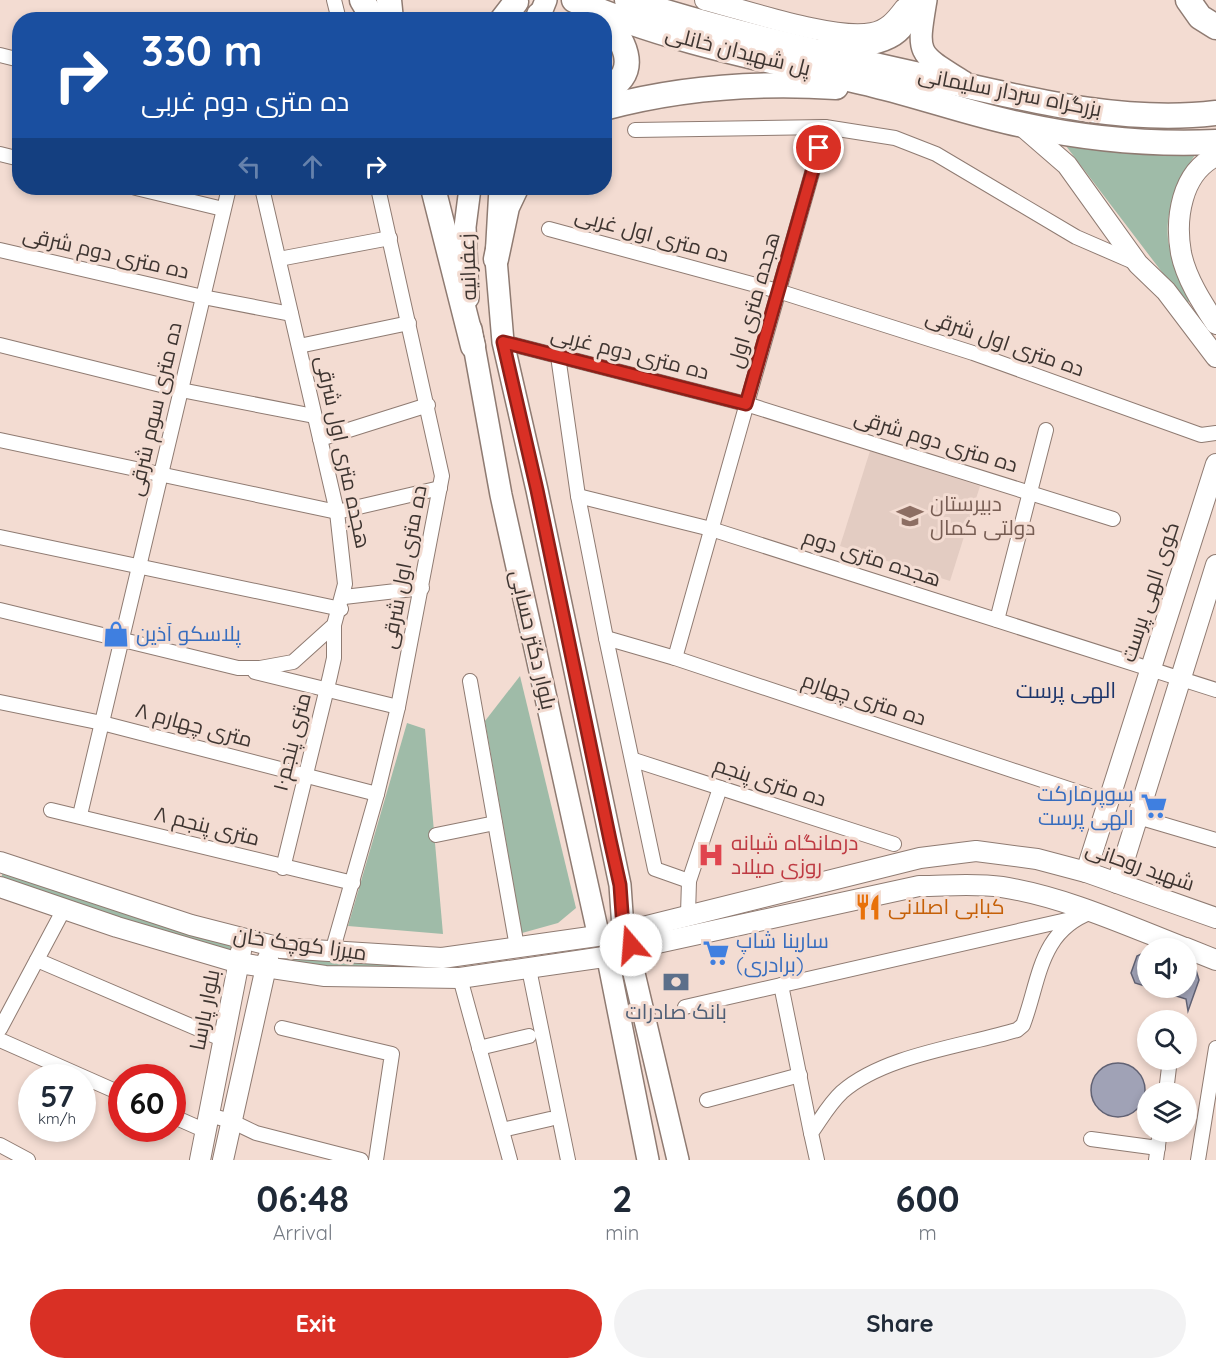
<!DOCTYPE html>
<meta charset="utf-8">
<style>
:root{--surface:#fff;--page:#f2f2f3;--text:#1f2937;--muted:#747a83;--accent:#d93025}
body{margin:0;font-family:Quicksand,Cairo,sans-serif;background:var(--page);color:var(--text);height:100vh;display:flex;flex-direction:column;font-size:22px;white-space:nowrap}
*{box-sizing:border-box;margin:0}
p{font-size:20px;color:var(--muted)}
.icon{flex:none;width:33px;height:33px;fill:none;stroke:currentColor;stroke-width:2;stroke-linecap:round;stroke-linejoin:round}
.map{position:relative;height:1160px;overflow:hidden}
.panel{display:flex;flex-direction:column;background:var(--surface);flex:1}
.panel>*{flex:none}
.guide{position:absolute;left:12px;top:12px;width:600px;height:183px;border-radius:24px;box-shadow:0 3px 9px #0003;background:#1a4fa0;color:#fff;overflow:hidden}
.controls{position:absolute;left:1137px;top:938px;display:grid;gap:12px}
.controls a{display:grid;place-items:center;width:60px;height:60px;border-radius:50%;background:var(--surface);box-shadow:0 3px 9px #0003;font-size:30px}
.speed{position:absolute;left:18px;top:1064px;display:flex;gap:12px;font-size:30px;font-weight:700;text-align:center}
.speed>*{display:grid;place-content:center;width:78px;height:78px;border-radius:50%;background:var(--surface);box-shadow:0 3px 9px #0003;line-height:1}
.speed small{font-size:15px;font-weight:400}
.speed .limit{border:9px solid #d22;background:#fff;color:#111}
.pin{position:absolute;display:grid;place-items:center;width:51px;height:51px;color:#fff;margin:-26px;border:3px solid #fff;border-radius:50%;box-shadow:0 2px 6px #0007}
.me{position:absolute;width:66px;margin:-33px;rotate:342deg;stroke-linejoin:round;filter:drop-shadow(0 0 4px #0008)}
.turn{display:flex;align-items:center;gap:21px;height:126px;padding:0 30px;font-size:27px}
.turn .icon{width:78px;height:78px;stroke-width:2.5}
.turn b{display:block;font-size:42px;line-height:51px}
.lanes{display:flex;align-items:center;height:57px;padding:0 30px;background:#0003;justify-content:center;gap:30px;direction:ltr}
.lanes .off{opacity:.35}
.eta{display:flex;justify-content:space-evenly;align-items:center;height:102px;text-align:center}
.eta b{font-size:36px;font-weight:700;line-height:42px}
.button{display:flex;gap:12px;margin-top:auto;padding:12px 30px}
.button a{flex:1;height:69px;border-radius:36px;background:var(--accent);color:#fff;font-size:24px;font-weight:700;line-height:69px;text-align:center}
.button a+a{background:var(--page);color:var(--text)}
.map>svg:first-child{display:block}
.education{fill:#e3ccc2}
.green{fill:#9fbba8}
.building{fill:#a0a2b6;stroke:#616274;stroke-width:1.5}
.lines{fill:none;stroke-linecap:round;stroke-linejoin:round}
.street-casing{stroke:#8f7b72;stroke-width:16}
.secondary-casing{stroke:#8f7b72;stroke-width:22}
.primary-casing{stroke:#8f7b72;stroke-width:24}
.highway-casing{stroke:#8f7b72;stroke-width:27}
.street{stroke:#fff;stroke-width:14}
.secondary{stroke:#fff;stroke-width:20}
.primary{stroke:#fff;stroke-width:21}
.highway{stroke:#fff;stroke-width:24}
.route-casing{stroke:#8d1f18;stroke-width:15}
.route{stroke:#d93025;stroke-width:10}
.labels{text-anchor:middle;stroke-width:6;stroke-linejoin:round;paint-order:stroke}
.street-label{font-size:21px;fill:#3e3531;stroke:#f3dcd2}
.education-label{font-size:21px;fill:#785e54;stroke:#f3dcd2;text-anchor:start}
.shop-label{font-size:21px;fill:#366cbe;stroke:#f3dcd2;text-anchor:start}
.health-label{font-size:21px;fill:#be3a42;stroke:#f3dcd2;text-anchor:start}
.food-label{font-size:21px;fill:#c56008;stroke:#f3dcd2;text-anchor:start}
.service-label{font-size:21px;fill:#4e5e75;stroke:#f3dcd2}
.neighbourhood-label{font-size:22px;fill:#1c356b;stroke:#f3dcd2}
</style>
<div class="map">
<svg width="1216" height="1160" viewBox="0 0 1216 1160">
<rect width="100%" height="100%" fill="#f3dcd2"/>
<polygon class="education" points="870,451 980,486 950,581 840,546"/>
<g class="green">
<path d="M 1066,146 L 1195,155 C 1179,178 1165,210 1168,239 C 1170,258 1184,280 1191,297 L 1187,305 Z"/>
<polygon points="520,676 576,908 558,923 522,933 485,721"/>
<polygon points="407,723 425,729 443,934 348,926"/>
<polygon points="4,869 238,939 236,958 0,881"/>
<polygon points="283,949 407,957 407,973 281,966"/>
</g>
<g class="building">
<polygon points="1148,951 1148,987 1135,983 1131,973 1137,956"/>
<polygon points="1186,967 1196,970 1199,980 1188,1011 1186,999 1151,988 1186,987"/>
<circle cx="1118" cy="1090" r="27"/>
</g>
<g class="lines">
<g class="street-casing">
<g id="street">
<polyline points="334,0 339,20"/>
<polyline points="0,55 20,60"/>
<polyline points="635,130 825,127 895,138 936,154 1076,237 1136,263"/>
<polyline points="0,154 20,159"/>
<polyline points="136,188 223,209"/>
<polyline points="549,229 778,291 973,353 1201,435 1216,433"/>
<polyline points="0,250 203,297 291,314"/>
<polyline points="279,259 390,238"/>
<polyline points="503,342 746,404 1113,519"/>
<polyline points="0,345 181,390 314,416"/>
<polyline points="299,346 409,323"/>
<polyline points="558,356 578,496 606,638 655,869 689,881"/>
<polyline points="320,439 428,405"/>
<polyline points="0,440 337,512 440,488"/>
<polyline points="578,496 711,529 1216,690"/>
<polyline points="0,537 341,609"/>
<polyline points="344,597 422,588"/>
<polyline points="0,610 238,668 260,668 293,662 334,625 345,584 337,512 262,188"/>
<polyline points="997,620 1046,430"/>
<polyline points="606,638 675,658 1108,802"/>
<polyline points="675,658 825,127"/>
<polyline points="255,672 398,707"/>
<polyline points="470,681 517,947"/>
<polyline points="0,702 102,723 377,794"/>
<polyline points="634,760 894,844"/>
<polyline points="51,810 353,883"/>
<polyline points="80,815 229,188"/>
<polyline points="1138,817 1216,840"/>
<polyline points="436,835 495,823"/>
<polyline points="283,868 330,676 334,658 334,625"/>
<polyline points="688,914 689,881 720,788"/>
<polyline points="332,952 377,794 398,707 442,476 378,188"/>
<polyline points="37,960 224,1040"/>
<polyline points="529,969 568,1160"/>
<polyline points="460,978 510,1160"/>
<polyline points="781,985 811,1133"/>
<polyline points="685,1007 1071,919"/>
<polyline points="282,1028 392,1054 376,1160"/>
<polyline points="0,1029 64,909"/>
<polyline points="0,1040 122,1094"/>
<polyline points="479,1048 529,1036"/>
<polyline points="1166,1092 1170,1059"/>
<polyline points="707,1100 800,1075"/>
<polyline points="209,1115 231,1121 256,1133 361,1160"/>
<polyline points="172,1116 206,1131"/>
<polyline points="502,1130 550,1119"/>
<polyline points="1091,1139 1158,1148"/>
<polyline points="0,1145 28,1160"/>
<path d="M 817,1160 L 811,1133 C 821,1119 829,1104 842,1092 C 884,1055 964,1046 1017,1030 L 1023,1025 C 1040,980 1039,931 1092,912"/>
<polyline points="1156,1160 1160,1131"/>
<polyline points="1198,1160 1216,1048"/>
</g>
</g>
<g class="secondary-casing">
<g id="secondary">
<path d="M 705,0 C 745,10 835,41 872,33 C 887,30 895,21 904,9"/>
<polyline points="1021,125 1067,165 1138,264 1166,291 1216,357"/>
<path d="M 1216,156 C 1181,173 1175,219 1181,253 C 1186,278 1202,303 1216,324"/>
<polyline points="0,862 191,925 281,948 442,958 597,936"/>
<polyline points="1086,872 1216,464"/>
<polyline points="1117,883 1216,565"/>
<polyline points="0,887 117,927 239,963 325,976 460,978 604,957"/>
<polyline points="627,931 920,858 976,851 1037,859 1086,872 1216,918"/>
<polyline points="1186,948 1216,960"/>
<path d="M 630,949 L 919,886 C 946,886 975,883 1002,887 C 1065,897 1126,925 1185,948"/>
<polyline points="200,1160 241,951"/>
<polyline points="223,1160 268,958"/>
</g>
</g>
<g class="primary-casing">
<g id="primary">
<path d="M 926,0 C 917,55 916,52 964,82"/>
<polyline points="538,20 546,0"/>
<path d="M 823,49 C 845,48 894,47 905,23 C 908,16 908,7 910,0"/>
<polyline points="500,188 496,259 503,342 537,490 620,885 623,928"/>
<polyline points="468,298 465,227 470,188"/>
<polyline points="471,329 501,495 598,933"/>
<polyline points="629,952 678,1160"/>
<polyline points="608,959 648,1160"/>
</g>
</g>
<g class="highway-casing">
<g id="highway">
<polyline points="362,0 374,20"/>
<polyline points="389,0 391,20"/>
<path d="M 574,0 C 668,42 774,61 874,85 C 924,97 973,115 1023,125 C 1087,139 1150,145 1216,142"/>
<path d="M 627,0 C 723,31 821,53 919,75 C 1015,96 1117,125 1216,113"/>
<polyline points="1188,0 1200,17 1216,27"/>
<path d="M 601,12 C 622,39 645,70 604,92"/>
<polyline points="539,15 540,20"/>
<polyline points="502,20 516,2"/>
<path d="M 604,108 C 682,87 757,82 836,87"/>
<polyline points="433,188 473,346"/>
<polyline points="496,259 507,207 516,188"/>
</g>
</g>
<use href="#street" class="street"/>
<use href="#secondary" class="secondary"/>
<use href="#primary" class="primary"/>
<use href="#highway" class="highway"/>
</g>
<g class="lines">
<g class="route-casing">
<polyline id="route" points="631,945 629,934 623,928 620,885 610,840 537,490 503,342 746,404 819,148"/>
</g>
<use href="#route" class="route"/>
</g>
<defs>
<g id="school-bare" transform="scale(2.07)"><path d="M0-5L7-2L0 1L-7-2ZM-4 1L0 2.5L4 1V4Q0 6-4 4Z" fill="#8d6e63" stroke="#f3dcd2" stroke-width="2.5" paint-order="stroke"/></g>
<g id="shop-bare" transform="scale(2.07)"><path d="M-5-2.5h2.3a2.7 3.5 0 0 1 5.4 0H5L5.5 6h-11ZM-1.5-2.5h3a1.5 2.3 0 0 0-3 0Z" fill="#3f7fe0" stroke="#f3dcd2" stroke-width="2.5" paint-order="stroke"/></g>
<g id="supermarket-bare" transform="scale(2.07)"><path d="M-6-5.5h2.5l.6 2H6L4.5 2H-2.5L-4.4-4H-6ZM-1.5 3.2a1.3 1.3 0 1 0 .1 0ZM3 3.2a1.3 1.3 0 1 0 .1 0Z" fill="#3f7fe0" stroke="#f3dcd2" stroke-width="2.5" paint-order="stroke"/></g>
<g id="hospital-bare" transform="scale(2.07)"><path d="M-5-5h3v3.5h4V-5h3V5h-3V1.5h-4V5h-3Z" fill="#e0444e" stroke="#f3dcd2" stroke-width="2.5" paint-order="stroke"/></g>
<g id="restaurant-bare" transform="scale(2.07)"><path d="M-5-6h1v4h1v-4h1v4h1v-4h1v5L-1.5 .5V6h-2V.5L-5-1ZM5-6V6H3V1.5H1.5Q1.5-4 5-6Z" fill="#e8710a" stroke="#f3dcd2" stroke-width="2.5" paint-order="stroke"/></g>
<g id="bank-bare" transform="scale(2.07)"><path d="M-6-4H6V4H-6ZM0-2.3a2.3 2.3 0 1 0 0 4.6a2.3 2.3 0 1 0 0-4.6Z" fill="#5c6f8a" stroke="#f3dcd2" stroke-width="2.5" paint-order="stroke"/></g>
</defs>
<g fill-rule="evenodd">
<use href="#school-bare" x="910" y="516"/>
<use href="#shop-bare" x="116" y="634"/>
<use href="#supermarket-bare" x="1154" y="806"/>
<use href="#hospital-bare" x="711" y="855"/>
<use href="#restaurant-bare" x="868" y="907"/>
<use href="#supermarket-bare" x="716" y="953"/>
<use href="#bank-bare" x="676" y="982"/>
</g>
<g class="labels">
<g class="street-label">
<text transform="translate(738 51) rotate(14)" y="7">پل شهیدان خانلی</text>
<text transform="translate(1010 92) rotate(11)" y="7">بزرگراه سردار سلیمانی</text>
<text transform="translate(652 235) rotate(15)" y="7">ده متری اول غربی</text>
<text transform="translate(106 253) rotate(13)" y="7">ده متری دوم شرقی</text>
<text transform="translate(468 267) rotate(-92)" y="7">زعفرانیه</text>
<text transform="translate(754 300) rotate(-74)" y="7">هجده متری اول</text>
<text transform="translate(1005 343) rotate(19)" y="7">ده متری اول شرقی</text>
<text transform="translate(630 353) rotate(14)" y="7">ده متری دوم غربی</text>
<text transform="translate(155 409) rotate(-77)" y="7">ده متری سوم شرقی</text>
<text transform="translate(936 441) rotate(17)" y="7">ده متری دوم شرقی</text>
<text transform="translate(343 452) rotate(78)" y="7">هجده متری اول شرقی</text>
<text transform="translate(872 558) rotate(18)" y="7">هجده متری دوم</text>
<text transform="translate(404 567) rotate(-79)" y="7">ده متری اول شرقی</text>
<text transform="translate(1150 592) rotate(-72)" y="7">کوی الهی پرست</text>
<text transform="translate(533 640) rotate(77)" y="7">بلوار دکتر حسابی</text>
<text transform="translate(864 699) rotate(18)" y="7">ده متری چهارم</text>
<text transform="translate(194 725) rotate(15)" y="7">۸ متری چهارم</text>
<text transform="translate(292 742) rotate(-76)" y="7">۱۰متری پنجم</text>
<text transform="translate(770 782) rotate(18)" y="7">ده متری پنجم</text>
<text transform="translate(207 826) rotate(14)" y="7">۸ متری پنجم</text>
<text transform="translate(1140 866) rotate(19)" y="7">شهید روحانی</text>
<text transform="translate(300 944) rotate(8)" y="7">میرزا کوچک خان</text>
<text transform="translate(205 1010) rotate(-79)" y="7">بلوار پارسا</text>
</g>
<g class="education-label">
<text x="930" y="511">دبیرستان<tspan x="930" dy="24">دولتی کمال</tspan></text>
</g>
<g class="shop-label">
<text x="136" y="641">پلاسکو آذین</text>
<text x="1134" y="801" text-anchor="end">سوپرمارکت<tspan x="1134" dy="24">الهی پرست</tspan></text>
<text x="736" y="948">سارینا شاپ<tspan x="736" dy="24">(برادری)</tspan></text>
</g>
<g class="health-label">
<text x="731" y="850">درمانگاه شبانه<tspan x="731" dy="24">روزی میلاد</tspan></text>
</g>
<g class="food-label">
<text x="888" y="914">کبابی اصلانی</text>
</g>
<g class="service-label">
<text x="676" y="1019">بانک صادرات</text>
</g>
<g class="neighbourhood-label">
<text x="1066" y="698">الهی پرست</text>
</g>
</g>
</svg>
<div class="controls">
<a><svg class="icon" aria-label="sound" viewBox="0 0 24 24"><path d="M4 9h4l5-4v14l-5-4H4zM17 9q2 3 0 6"/></svg></a>
<a><svg class="icon" aria-label="search" viewBox="0 0 24 24"><circle cx="10" cy="10" r="6"/><path d="M15 15l6 6"/></svg></a>
<a><svg class="icon" aria-label="layers" viewBox="0 0 24 24"><path d="M12 4l9 5-9 5-9-5zM3 14l9 5 9-5"/></svg></a>
</div>
<div class="speed"><div>57<small>km/h</small></div><div class="limit">60</div></div>
<div class="pin" style="left:819px;top:148px;background:#d93025"><svg class="icon" aria-label="arrive" viewBox="0 0 24 24"><path d="M6 21V4h12l-3 4 3 4H6"/></svg></div>
<svg class="me" style="left:631px;top:945px" viewBox="-20 -20 40 40"><circle r="19" fill="#fff"/><path d="M0-13L10 11 0 6-10 11z" fill="#d93025"/></svg>
<div class="guide">
<div class="turn"><svg class="icon" aria-label="right" viewBox="0 0 24 24"><path d="M7 20v-9h11M14 6l5 5-5 5"/></svg><div><b>330 m</b>ده متری دوم غربی</div></div>
<div class="lanes"><svg class="icon off" aria-label="left" viewBox="0 0 24 24"><path d="M17 20v-9H6M10 6l-5 5 5 5"/></svg><svg class="icon off" aria-label="ahead" viewBox="0 0 24 24"><path d="M12 20V5M6 11l6-6 6 6"/></svg><svg class="icon" aria-label="right" viewBox="0 0 24 24"><path d="M7 20v-9h11M14 6l5 5-5 5"/></svg></div>
</div>
</div>
<section class="panel">
<div class="eta">
<div><b>06:48</b><p>Arrival</p></div>
<div><b>2</b><p>min</p></div>
<div><b>600</b><p>m</p></div>
</div>
<div class="button"><a>Exit</a><a>Share</a></div>
</section>
